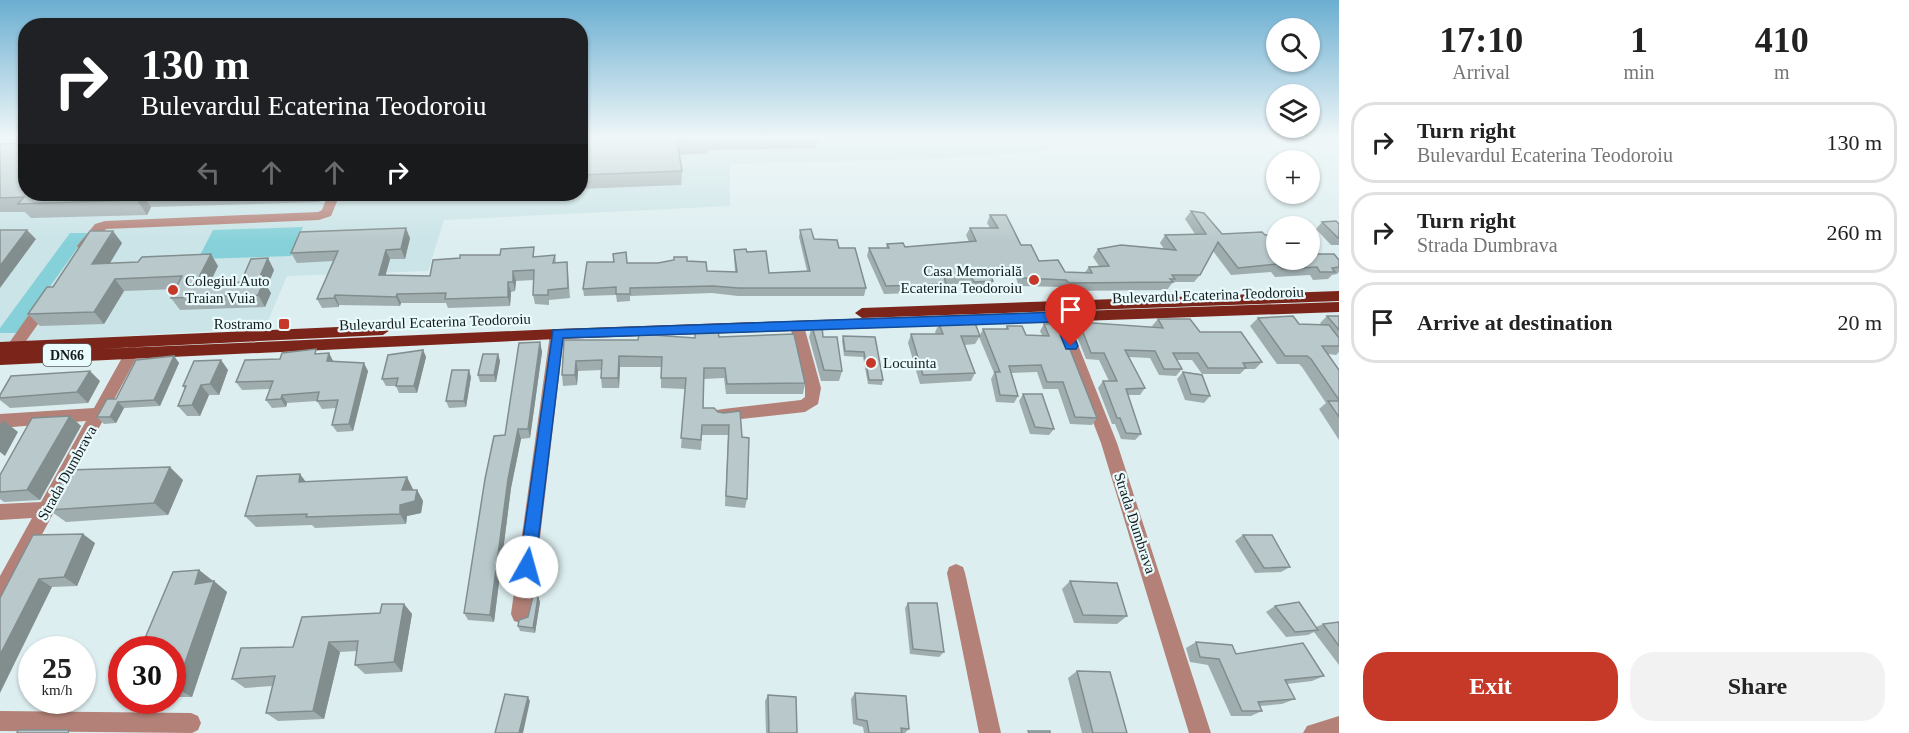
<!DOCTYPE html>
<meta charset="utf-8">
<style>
:root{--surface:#fff;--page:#f2f2f2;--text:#222;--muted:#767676;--line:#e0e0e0;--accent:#c63929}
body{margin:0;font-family:"Times New Roman",serif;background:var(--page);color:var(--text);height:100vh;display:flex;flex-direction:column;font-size:22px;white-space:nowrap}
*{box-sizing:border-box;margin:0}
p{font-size:20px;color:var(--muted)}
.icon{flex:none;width:33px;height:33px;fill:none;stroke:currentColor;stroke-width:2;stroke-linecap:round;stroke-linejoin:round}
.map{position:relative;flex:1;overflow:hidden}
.panel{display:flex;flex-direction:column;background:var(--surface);width:570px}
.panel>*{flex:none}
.guide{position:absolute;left:18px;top:18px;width:570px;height:183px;border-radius:24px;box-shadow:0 2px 4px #0004;background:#202124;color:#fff;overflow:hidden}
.buttons{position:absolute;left:1266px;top:18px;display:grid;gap:12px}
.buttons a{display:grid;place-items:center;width:54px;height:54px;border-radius:50%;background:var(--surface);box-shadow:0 2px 4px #0004;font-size:30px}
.speed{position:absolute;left:18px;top:636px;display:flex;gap:12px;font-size:30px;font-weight:700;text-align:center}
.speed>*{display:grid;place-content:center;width:78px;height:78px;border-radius:50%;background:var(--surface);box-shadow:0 2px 4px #0004;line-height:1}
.speed small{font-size:15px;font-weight:400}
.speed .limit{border:9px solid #d22;background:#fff;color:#111}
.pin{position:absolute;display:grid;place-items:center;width:51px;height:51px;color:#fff;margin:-62px -26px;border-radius:50% 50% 50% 0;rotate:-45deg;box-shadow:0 0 6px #0007}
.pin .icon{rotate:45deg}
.me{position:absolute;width:66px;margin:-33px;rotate:7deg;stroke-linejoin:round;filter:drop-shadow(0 0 4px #0008)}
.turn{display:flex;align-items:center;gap:21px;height:126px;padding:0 24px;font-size:27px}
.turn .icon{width:78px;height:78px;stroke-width:2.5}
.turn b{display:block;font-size:42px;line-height:51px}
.lanes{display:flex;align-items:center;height:57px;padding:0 24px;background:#0003;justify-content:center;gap:30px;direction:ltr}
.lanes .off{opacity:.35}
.eta{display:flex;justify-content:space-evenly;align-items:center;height:102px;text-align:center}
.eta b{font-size:36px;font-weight:600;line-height:42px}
.primary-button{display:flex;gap:12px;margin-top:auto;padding:12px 24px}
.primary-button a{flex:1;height:69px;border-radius:24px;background:var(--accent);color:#fff;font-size:24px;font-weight:600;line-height:69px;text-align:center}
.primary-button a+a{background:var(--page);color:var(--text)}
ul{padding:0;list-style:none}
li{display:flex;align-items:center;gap:18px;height:81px;margin:0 12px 9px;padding:0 12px;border:3px solid var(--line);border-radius:24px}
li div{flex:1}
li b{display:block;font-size:22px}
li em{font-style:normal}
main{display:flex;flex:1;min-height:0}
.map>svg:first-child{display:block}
.built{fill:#cae4e7}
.green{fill:#86d1d9}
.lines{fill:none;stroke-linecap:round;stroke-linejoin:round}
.minor{fill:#b38178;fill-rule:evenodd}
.major{fill:#7b251a;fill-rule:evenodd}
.wall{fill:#9fadaf}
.shaded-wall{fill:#828d8e}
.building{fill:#b9c9cb;stroke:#828d8e;stroke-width:1.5}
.route{fill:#1a73e8;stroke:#114b97;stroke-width:1.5}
.poi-dot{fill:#c63929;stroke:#eafbfd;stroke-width:2}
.labels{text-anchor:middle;stroke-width:4.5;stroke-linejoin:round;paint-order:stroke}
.shield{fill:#eafbfd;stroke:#555e60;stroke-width:1.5}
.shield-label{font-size:14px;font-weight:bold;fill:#151b1c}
.poi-label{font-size:15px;fill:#151b1c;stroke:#eafbfd;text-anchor:end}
.street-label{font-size:15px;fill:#151b1c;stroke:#eafbfd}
</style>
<main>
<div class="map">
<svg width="1339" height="733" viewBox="0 0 1339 733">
<rect width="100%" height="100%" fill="#ddeef0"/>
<polygon class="built" points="0,139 25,139 26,194 580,194 581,139 1087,139 1037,152 930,159 730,164 730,206 444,220 428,271 287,276 265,328 0,343"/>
<g class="green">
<polygon points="303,227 291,256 198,259 213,230"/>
<polygon points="70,233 88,233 17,333 0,333 0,328"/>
</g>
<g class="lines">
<g class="minor">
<polygon points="328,194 340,194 331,216 319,220 106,229 89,249 79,249 77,246 95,224 105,221 318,212 322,210"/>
<polygon points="45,298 52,303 50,307 19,351 9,351 7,347 9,343 40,299"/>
<polygon points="1060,312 1067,317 1117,443 1211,733 1189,733 1101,443 1053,317"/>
<polygon points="797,321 804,326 821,388 818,404 805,412 723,421 717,420 715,415 717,410 723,409 801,400 805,397 805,388 790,326"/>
<polygon points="557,329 564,334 531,614 528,621 521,623 514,621 511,614 550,334"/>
<polygon points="133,345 140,351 7,600 0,603 0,576 32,518 0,520 0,504 41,502 86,421 0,428 0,414 94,408 128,347"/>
<polygon points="956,564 963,567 965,573 1001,733 979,733 947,573 949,567"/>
<polygon points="0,711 191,713 198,716 201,723 198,730 192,733 0,731"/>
<polygon points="1339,716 1339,733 1303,733 1307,726"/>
</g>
<g class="major">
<polygon points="1339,291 1339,301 862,318 855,313 862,308"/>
<polygon points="1339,302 1339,312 557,339 0,365 0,342 383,325 390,330 383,335 99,349 557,329"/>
</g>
</g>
<g class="wall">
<polygon points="580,139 818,139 816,148 707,150 707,153 679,155 682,171 681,185 580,189"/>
<polygon points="0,144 26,194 323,194 319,202 151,207 147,215 31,218 25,212 0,212"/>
<polygon points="352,194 397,194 396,199 355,200"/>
<polygon points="1191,211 1222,234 1276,260 1339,260 1339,272 1337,274 1332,275 1328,279 1313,280 1310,275 1275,277 1271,272 1231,275 1213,251 1200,275 1194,282 1173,282 1167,290 1064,291 1062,287 1019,286 1015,275 991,276 993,281 990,289 970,289 967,283 946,285 943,292 884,294 867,256 869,248 886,248 887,244 905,247 969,242 966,235 970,228 990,228 987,223 990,215 1039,261 1065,272 1085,272 1089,267 1099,266 1093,257 1098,249 1164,249 1160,243 1165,235 1195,234 1185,219"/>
<polygon points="1322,222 1339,224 1339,245 1331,245 1316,229"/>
<polygon points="800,230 814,239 839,248 866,288 864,296 738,296 712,293 630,296 630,301 617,302 616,295 584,296 583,289 627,263 658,263 687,261 707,271 735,272 734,257 734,250 747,252 769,273 807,271 799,237"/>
<polygon points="410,238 405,259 390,259 385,275 430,276 535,257 555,255 556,263 568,272 570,298 549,300 549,305 535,304 533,295 534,280 516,281 515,291 511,292 510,306 448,308 446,303 401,303 400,306 339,305 339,307 322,308 317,299 333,261 297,263 291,253"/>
<polygon points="122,243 110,263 218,266 210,283 241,282 274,270 267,287 271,293 265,307 180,310 171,298 176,289 124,291 104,324 40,326 28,314 53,287"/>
<polygon points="1327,316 1339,316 1339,352 1336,355 1328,354 1339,370 1339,440 1319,409 1326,403 1302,367 1299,364 1277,364 1250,326 1258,318 1299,324 1321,324 1320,323"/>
<polygon points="1158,319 1200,332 1262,362 1255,369 1245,369 1240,374 1202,374 1210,396 1204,403 1185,400 1177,379 1183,372 1202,374 1192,360 1177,360 1182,369 1176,376 1159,375 1150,358 1129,357 1145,388 1140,395 1128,395 1141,434 1135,440 1121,439 1115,424 1112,424 1098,388 1103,381 1109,381 1099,360 1086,359 1074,329 1079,322 1153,327 1152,326"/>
<polygon points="939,324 980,336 975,344 965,345 975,373 971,381 920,384 908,343 911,334 936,334 935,332"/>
<polygon points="1044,324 1097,418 1092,425 1070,424 1058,389 1043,389 1037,372 1011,373 1018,396 1014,403 996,402 991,379 994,373 979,337 983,329 1005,329 1007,326 1026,335 1042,335 1040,331"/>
<polygon points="812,326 823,337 842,371 839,381 821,381 809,337"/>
<polygon points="843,336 875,337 883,380 882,385 868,384 863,357 844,356 842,341"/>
<polygon points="719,337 805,383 803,394 726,394 724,378 704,379 703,408 724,413 740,411 747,499 745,508 725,506 728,435 702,435 701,450 681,448 685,389 661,388 661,367 620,367 619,388 602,388 601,378 601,370 578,371 577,385 563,386 562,375 564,340 638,340"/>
<polygon points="540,342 542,352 530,438 521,439 511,488 494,622 468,620 464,613"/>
<polygon points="423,350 426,357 417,393 399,393 396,386 386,386 382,379"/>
<polygon points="329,353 333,361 368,371 353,431 337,432 332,425 336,408 322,409 317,401 287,403 286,407 272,408 266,400 270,389 242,390 236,382 280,359"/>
<polygon points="498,354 500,361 496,382 480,382 478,375"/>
<polygon points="174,356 179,363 160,406 124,408 116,423 104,424 97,417 116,399"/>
<polygon points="221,360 228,370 219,395 209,395 200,416 187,416 178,406 185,389 183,386"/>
<polygon points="471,377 466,407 449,408 446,401"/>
<polygon points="100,381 88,403 10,408 0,400 0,395"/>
<polygon points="1023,394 1054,429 1049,435 1030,434 1019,401"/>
<polygon points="70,416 81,426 40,500 4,502 0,499 0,475"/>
<polygon points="183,480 168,515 66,522 49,510"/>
<polygon points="306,482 413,489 413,490 417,490 423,501 421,513 407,516 406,524 315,528 312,525 256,527 245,516"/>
<polygon points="1243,535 1290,567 1281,572 1255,573 1235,541"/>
<polygon points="95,543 77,586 52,587 0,598"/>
<polygon points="199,570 227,592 192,697 172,697 172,650"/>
<polygon points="1070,581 1127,616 1117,624 1074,623 1062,589"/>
<polygon points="538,597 540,602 535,633 520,631 518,626 528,617"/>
<polygon points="908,603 944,652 939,657 910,654 905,608"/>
<polygon points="404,604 412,614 402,672 365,674 355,665 357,651 340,652 324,719 278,721 266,713 272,686 245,688 232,679 293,647"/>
<polygon points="1275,606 1316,627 1323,624 1339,622 1339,665 1314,632 1308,635 1286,637 1266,612"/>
<polygon points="1196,642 1236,654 1324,676 1312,681 1287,684 1295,699 1282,704 1260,706 1262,711 1251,716 1231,716 1208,665 1190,662 1186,648"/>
<polygon points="1077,671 1127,733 1082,733 1068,678"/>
<polygon points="855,693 909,729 905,733 864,733 863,727 853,724 851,699"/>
<polygon points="768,695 797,733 766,733 765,701"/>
</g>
<g class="shaded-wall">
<polygon points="141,194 151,207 147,215 137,200"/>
<polygon points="316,194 323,194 319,202"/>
<polygon points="406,228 410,238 405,259 401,249"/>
<polygon points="27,230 36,239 0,288 0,266"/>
<polygon points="113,231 122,243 102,276 92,264"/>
<polygon points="386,250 390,259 383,285 379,275"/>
<polygon points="211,254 218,266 204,295 196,283"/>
<polygon points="268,258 274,270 267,287 271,293 265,307 258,295 258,281"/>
<polygon points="513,271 516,281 515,291 513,282"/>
<polygon points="115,279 124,291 104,324 94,312"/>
<polygon points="508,282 511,292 510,306 508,297"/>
<polygon points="397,294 401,303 400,306 396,297"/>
<polygon points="335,295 339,305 339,307 334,298"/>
<polygon points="540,342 542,352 530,438 528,429"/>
<polygon points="423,350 426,357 417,393 414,386"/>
<polygon points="329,353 333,361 327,361"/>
<polygon points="498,354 500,361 496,382 494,375"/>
<polygon points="174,356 179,363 160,406 154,400"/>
<polygon points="619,356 620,367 619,388 618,378"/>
<polygon points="221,360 228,370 219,395 210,384"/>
<polygon points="576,361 578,371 577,385 575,375"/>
<polygon points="364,363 368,371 353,431 349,424"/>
<polygon points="469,370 471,377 466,407 464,401"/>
<polygon points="90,371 100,381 88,403 77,392"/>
<polygon points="201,385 209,395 200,416 192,405"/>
<polygon points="282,395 287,403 286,407 281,399"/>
<polygon points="118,402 124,408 116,423 110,417"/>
<polygon points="70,416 81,426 40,500 27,490"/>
<polygon points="3,420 18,432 5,456 0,452 0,425"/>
<polygon points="518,429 521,439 511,488 494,622 490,615 508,479"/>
<polygon points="170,467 183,480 168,515 154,503"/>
<polygon points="300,474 309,486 299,482"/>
<polygon points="407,477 413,489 408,502 402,490"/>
<polygon points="417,490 423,501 421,513 407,516 406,524 400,514 400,505"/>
<polygon points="83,534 95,543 77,586 64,577"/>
<polygon points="199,570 213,581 195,584"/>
<polygon points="39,579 52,587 0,693 0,655"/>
<polygon points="214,581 227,592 192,697 176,688"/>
<polygon points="538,597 540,602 535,633 533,628"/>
<polygon points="404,604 412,614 402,672 394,662"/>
<polygon points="329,642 340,652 324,719 313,711"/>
<polygon points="528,697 530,701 523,733 519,733"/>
</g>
<g class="building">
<polygon points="580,139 708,139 677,141 682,171 580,175"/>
<polygon points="26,143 26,194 141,194 137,200 18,204 24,197 0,198 0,144"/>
<polygon points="1191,211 1204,213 1222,234 1262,232 1265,235 1276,235 1276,260 1310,260 1310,254 1334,254 1339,260 1339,267 1332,268 1335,272 1320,272 1317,267 1282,269 1277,264 1238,268 1218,242 1200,275 1172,275 1175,279 1170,279 1173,282 1069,283 1066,280 1023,278 1018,267 987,268 993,281 974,282 971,276 944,277 946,284 886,286 869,248 889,248 887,244 903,243 905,247 976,241 970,228 998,228 990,215 1006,215 1021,245 1031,245 1039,261 1058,260 1065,272 1092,273 1089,267 1109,266 1098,249 1121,245 1176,250 1165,235 1206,234"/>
<polygon points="1336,221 1339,224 1339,238 1338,238 1322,222"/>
<polygon points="406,228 401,249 386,250 379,275 430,276 433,260 460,258 460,255 500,255 501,249 534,247 533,257 555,255 553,263 567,262 568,288 548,290 548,295 533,295 534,270 513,271 513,282 508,282 508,297 445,299 446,293 397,294 396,297 335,295 334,298 317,299 338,251 291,253 300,232"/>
<polygon points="811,229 814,239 837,240 839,248 855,248 866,288 738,288 713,286 630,288 630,294 616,294 616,287 583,289 587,262 614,262 613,254 626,252 627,263 658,263 674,260 674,257 687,257 687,261 706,262 707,271 737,272 734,250 746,249 747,252 766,251 769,273 810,271 800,230"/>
<polygon points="0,230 27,230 0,266"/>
<polygon points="90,231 113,231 92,264 138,262 142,257 211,254 196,283 241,282 251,259 268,258 258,281 264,281 258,295 171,298 182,276 115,279 94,312 28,314 47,287 53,287"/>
<polygon points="1293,316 1299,324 1329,325 1339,338 1339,346 1322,346 1339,370 1339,400 1311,359 1307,356 1285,356 1258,318"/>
<polygon points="1327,316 1339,316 1339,330"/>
<polygon points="1158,319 1190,319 1200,332 1241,332 1262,362 1243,363 1246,368 1208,368 1198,353 1173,353 1182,369 1164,369 1155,351 1125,350 1145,388 1126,389 1141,434 1126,433 1120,418 1117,418 1103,381 1117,381 1104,353 1091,353 1079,322 1163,328"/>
<polygon points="975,323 980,336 961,336 975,373 923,375 911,334 943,334 939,324"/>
<polygon points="1044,324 1060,324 1097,418 1075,417 1063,382 1047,382 1041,365 1009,366 1018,396 1000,395 995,372 1000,372 983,329 1008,329 1007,326 1022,326 1026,335 1049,336"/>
<polygon points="812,326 822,327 823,337 837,337 842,371 824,370"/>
<polygon points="718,332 719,337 794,334 805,383 727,384 725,368 704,368 703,408 714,408 718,412 724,413 740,411 742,437 749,438 747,499 726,496 729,425 702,425 701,440 681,438 686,378 661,378 662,357 619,356 618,378 601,378 602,360 576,361 575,375 562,375 564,340 638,340 639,334 695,338 695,333"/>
<polygon points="843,336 875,337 883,380 869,380 864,352 845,351"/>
<polygon points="540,342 528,429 518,429 508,479 490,615 464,613 485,479 494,436 505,435 519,343"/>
<polygon points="316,349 315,354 329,353 327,361 364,363 349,424 332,425 338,400 317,401 319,392 282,395 281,399 266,400 273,381 236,382 245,360 280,359 282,353"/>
<polygon points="423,350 414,386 396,386 398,378 382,379 388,355"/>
<polygon points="483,354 498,354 494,375 478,375"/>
<polygon points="174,356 154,400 118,402 110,417 97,417 107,399 116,399 136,360"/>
<polygon points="221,360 210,384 201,385 192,405 178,406 186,386 183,386 194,361"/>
<polygon points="452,370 469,370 464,401 446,401"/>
<polygon points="90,371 77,392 0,398 0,395 11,376"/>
<polygon points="1183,372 1202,375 1210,396 1191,394"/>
<polygon points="1023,394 1042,394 1054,429 1035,427"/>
<polygon points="1328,401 1339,401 1339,417"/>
<polygon points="70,416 27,490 0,492 0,475 32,418"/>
<polygon points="170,467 154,503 49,510 67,470"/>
<polygon points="300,474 299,482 407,477 402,490 417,490 415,501 400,505 400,514 306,517 307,514 245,516 257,476"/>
<polygon points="83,534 64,577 39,579 0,655 0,598 33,535"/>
<polygon points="1243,535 1272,535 1290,567 1264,568"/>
<polygon points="199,570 195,584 214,581 176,688 172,689 172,650 140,650 173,572"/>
<polygon points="1070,581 1117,583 1127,616 1083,615"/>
<polygon points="533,596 538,597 533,628 518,626 519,620 528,617"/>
<polygon points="1299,602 1318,630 1295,632 1275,606"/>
<polygon points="908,603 937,603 944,652 913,649"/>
<polygon points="382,604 404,604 394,662 355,665 358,641 329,642 313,711 266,713 275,676 232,679 241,648 293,647 302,617 380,613"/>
<polygon points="1339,622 1339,646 1323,624"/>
<polygon points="1196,642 1232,645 1236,654 1303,643 1324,676 1285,680 1295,699 1258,702 1262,711 1242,711 1219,659 1200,657"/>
<polygon points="1077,671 1110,672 1127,733 1093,733"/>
<polygon points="855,693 906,696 909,729 901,728 902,733 869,733 867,721 857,719"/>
<polygon points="505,694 528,697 519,733 495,733"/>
<polygon points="768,695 796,697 797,733 769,733"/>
<polygon points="18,730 69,730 68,733 17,733"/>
<polygon points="1028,731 1050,731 1050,733 1029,733"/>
</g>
<linearGradient id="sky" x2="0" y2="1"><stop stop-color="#6baed1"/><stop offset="0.57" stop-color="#f0f7f8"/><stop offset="1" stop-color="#f0f7f8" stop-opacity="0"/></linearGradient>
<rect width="1339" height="242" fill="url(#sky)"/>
<polygon class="route" points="1060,312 1066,317 1078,346 1076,349 1066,349 1055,322 563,338 535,567 533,573 527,575 521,573 519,567 553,330"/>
<g class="poi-dot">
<circle cx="1034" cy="280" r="6"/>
<circle cx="173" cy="290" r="6"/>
<rect x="278" y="318" width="12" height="12" rx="3"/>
<circle cx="871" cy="363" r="6"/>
</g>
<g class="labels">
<rect class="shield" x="43" y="344" width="48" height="22" rx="4.5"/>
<g class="shield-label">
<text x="67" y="360">DN66</text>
</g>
<g class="poi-label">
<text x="1022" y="276">Casa Memorială<tspan x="1022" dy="17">Ecaterina Teodoroiu</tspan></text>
<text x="185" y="286" text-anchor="start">Colegiul Auto<tspan x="185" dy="17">Traian Vuia</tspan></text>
<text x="272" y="329">Rostramo</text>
<text x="883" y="368" text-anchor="start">Locuinta</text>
</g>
<g class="street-label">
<text transform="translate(1208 295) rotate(-2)" y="5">Bulevardul Ecaterina Teodoroiu</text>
<text transform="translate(435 322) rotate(-2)" y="5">Bulevardul Ecaterina Teodoroiu</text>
<text transform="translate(67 473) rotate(-61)" y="5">Strada Dumbrava</text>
<text transform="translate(1135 523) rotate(72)" y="5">Strada Dumbrava</text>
</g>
</g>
</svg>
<div class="buttons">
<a><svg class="icon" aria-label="search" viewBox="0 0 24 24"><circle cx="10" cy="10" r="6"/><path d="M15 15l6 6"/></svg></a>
<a><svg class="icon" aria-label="layers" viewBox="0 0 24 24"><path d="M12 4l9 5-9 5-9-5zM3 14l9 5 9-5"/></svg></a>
<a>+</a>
<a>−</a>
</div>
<div class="speed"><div>25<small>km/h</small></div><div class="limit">30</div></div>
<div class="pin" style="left:1071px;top:346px;background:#d93025"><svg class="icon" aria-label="arrive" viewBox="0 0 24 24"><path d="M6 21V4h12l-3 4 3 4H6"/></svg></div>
<svg class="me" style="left:527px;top:567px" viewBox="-20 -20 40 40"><circle r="19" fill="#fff"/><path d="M0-13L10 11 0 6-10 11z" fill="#1a73e8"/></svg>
<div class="guide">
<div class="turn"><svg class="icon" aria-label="right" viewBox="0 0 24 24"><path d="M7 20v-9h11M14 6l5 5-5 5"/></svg><div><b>130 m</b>Bulevardul Ecaterina Teodoroiu</div></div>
<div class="lanes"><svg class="icon off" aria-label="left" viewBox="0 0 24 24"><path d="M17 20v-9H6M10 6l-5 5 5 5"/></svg><svg class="icon off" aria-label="ahead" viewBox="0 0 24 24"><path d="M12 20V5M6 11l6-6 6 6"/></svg><svg class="icon off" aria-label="ahead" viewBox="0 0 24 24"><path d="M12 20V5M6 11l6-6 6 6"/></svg><svg class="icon" aria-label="right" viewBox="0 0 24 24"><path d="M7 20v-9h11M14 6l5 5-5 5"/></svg></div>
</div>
</div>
<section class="panel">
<div class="eta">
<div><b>17:10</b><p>Arrival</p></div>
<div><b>1</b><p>min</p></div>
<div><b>410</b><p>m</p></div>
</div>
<ul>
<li><svg class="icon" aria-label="right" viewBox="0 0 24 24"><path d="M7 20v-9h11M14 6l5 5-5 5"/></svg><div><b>Turn right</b><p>Bulevardul Ecaterina Teodoroiu</p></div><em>130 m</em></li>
<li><svg class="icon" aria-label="right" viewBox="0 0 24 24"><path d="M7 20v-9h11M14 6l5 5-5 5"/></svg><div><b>Turn right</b><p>Strada Dumbrava</p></div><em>260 m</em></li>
<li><svg class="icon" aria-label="arrive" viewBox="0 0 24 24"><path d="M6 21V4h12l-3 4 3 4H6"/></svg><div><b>Arrive at destination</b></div><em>20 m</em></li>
</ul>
<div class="primary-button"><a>Exit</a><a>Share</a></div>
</section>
</main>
